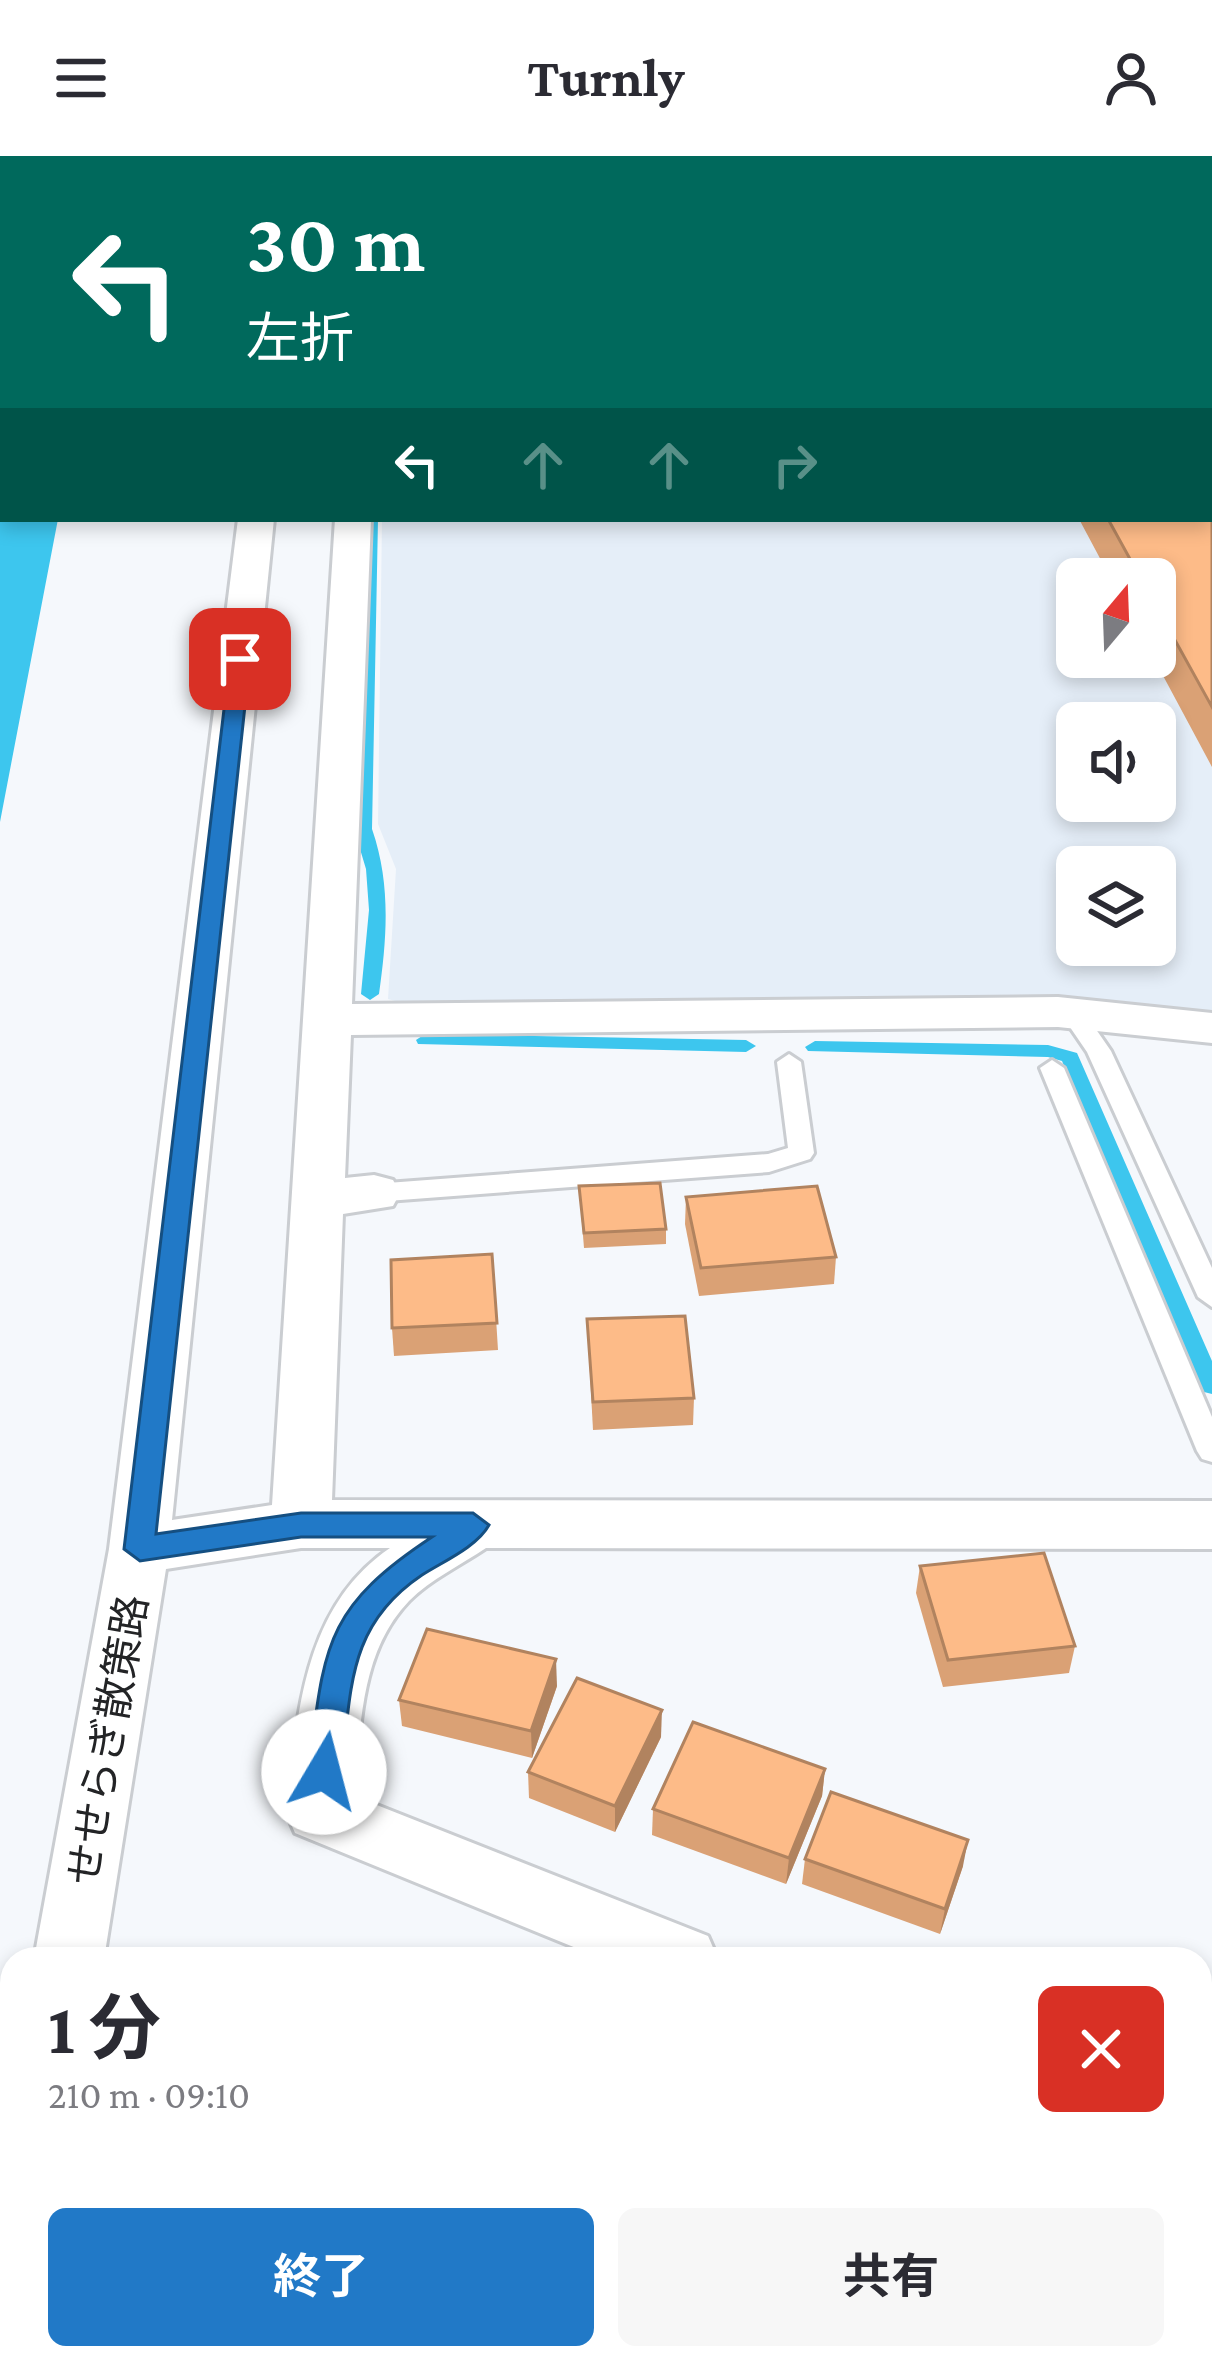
<!DOCTYPE html>
<html lang="ja">
<meta charset="utf-8">
<style>
:root{--surface:#fff;--page:#f7f7f7;--text:#2b2b33;--muted:#7c7c81;--accent:#2179c7}
body{margin:0;font-family:"Crimson Pro","Noto Sans JP",serif;background:var(--page);color:var(--text);height:100vh;display:flex;flex-direction:column;font-size:45px;white-space:nowrap}
*{box-sizing:border-box;margin:0}
p{font-size:39px;color:var(--muted)}
.icon{flex:none;width:66px;height:66px;fill:none;stroke:currentColor;stroke-width:2;stroke-linecap:round;stroke-linejoin:round}
.map{position:relative;flex:1;overflow:hidden}
.details{position:absolute;left:0px;top:1791px;width:1212px;height:423px;display:flex;flex-direction:column;background:var(--surface);border-radius:36px 36px 0 0;box-shadow:0 6px 18px #0003}
.details>*{flex:none}
.top-card{position:absolute;left:0px;top:0px;width:1212px;height:366px;box-shadow:0 6px 18px #0003;background:#00695c;color:#fff;overflow:hidden}
.needle{width:78px;rotate:19deg}
.buttons{position:absolute;left:1056px;top:402px;display:grid;gap:24px}
.buttons a{display:grid;place-items:center;width:120px;height:120px;border-radius:18px;background:var(--surface);box-shadow:0 6px 18px #0003;font-size:60px}
.pin{position:absolute;display:grid;place-items:center;width:102px;height:102px;color:#fff;margin:-51px;border-radius:24px;box-shadow:0 6px 18px #0006}
.me{position:absolute;width:132px;margin:-66px;rotate:8deg;stroke-linejoin:round;filter:drop-shadow(0 0 9px #0008)}
.turn{display:flex;align-items:center;gap:42px;height:252px;padding:0 48px;font-size:54px}
.turn .icon{width:156px;height:156px;stroke-width:2.5}
.turn b{display:block;font-size:84px;line-height:102px}
.lanes{display:flex;align-items:center;height:114px;padding:0 48px;background:#0003;justify-content:center;gap:60px;direction:ltr}
.lanes .off{opacity:.35}
.round{display:grid;place-items:center;flex:none;width:126px;height:126px;border-radius:18px;background:var(--page)}
.summary{display:flex;align-items:center;justify-content:space-between;height:204px;padding:0 48px}
h1{font-size:72px;font-weight:700;line-height:90px}
.button{display:flex;gap:24px;margin-top:auto;padding:24px 48px}
.button a{flex:1;height:138px;border-radius:18px;background:var(--accent);color:#fff;font-size:48px;font-weight:700;line-height:138px;text-align:center}
.button a+a{background:var(--page);color:var(--text)}
header{display:flex;justify-content:space-between;align-items:center;height:156px;padding:0 48px;background:var(--surface);font-size:54px;font-weight:700}
.map>svg:first-child{display:block}
.built{fill:#e5eef8;fill-rule:evenodd}
.water{fill:#3dc6ee}
.lines{fill:none;stroke-linecap:round;stroke-linejoin:round}
.stream{fill:#3dc6ee;fill-rule:evenodd}
.lane-casing{stroke:#cacdd1;stroke-width:6}
.street-casing{stroke:#cacdd1;stroke-width:6}
.lane{fill:#fff;fill-rule:evenodd}
.street{fill:#fff;fill-rule:evenodd}
.wall{fill:#daa175}
.shaded-wall{fill:#b1835f}
.building{fill:#fdbb88;stroke:#b1835f;stroke-width:3}
.route{fill:#2179c7;stroke:#154f81;stroke-width:3}
.labels{text-anchor:middle;stroke-width:9;stroke-linejoin:round;paint-order:stroke}
.street-label{font-size:42px;fill:#232426;stroke:#fff}
</style>
<header><svg class="icon" aria-label="menu" viewBox="0 0 24 24"><path d="M4 6h16M4 12h16M4 18h16"/></svg>Turnly<svg class="icon" aria-label="person" viewBox="0 0 24 24"><circle cx="12" cy="8" r="4"/><path d="M4 21q1-7 8-7t8 7"/></svg></header>
<div class="map">
<svg width="1212" height="2213" viewBox="0 0 1212 2213">
<rect width="100%" height="100%" fill="#f5f8fc"/>
<path class="built" d="M 387,0 L 1212,0 L 1212,856 L 1046,839 L 406,848 L 388,843 L 396,713 L 378,668 L 382,363 L 1209,363 L 1209,3 ZM 1077,423 L 1155,423 L 1155,501 L 1077,501 ZM 1077,567 L 1155,567 L 1155,645 L 1077,645 ZM 1077,711 L 1155,711 L 1155,789 L 1077,789 Z"/>
<polygon class="water" points="0,0 128,0 3,3 3,363 58,363 0,666"/>
<g class="lines">
<g class="stream">
<rect x="373" y="0" width="12" height="3"/>
<path d="M 364,363 L 378,363 L 372,673 C 391,728 387,781 379,838 L 370,844 L 361,838 L 369,754 L 366,713 L 354,673 Z"/>
<polygon points="425,878 746,884 756,890 746,896 418,888 416,884"/>
<polygon points="815,885 1048,889 1077,897 1212,1205 1212,1238 1204,1236 1201,1230 1062,905 1048,901 808,895 805,891"/>
</g>
<g class="lane-casing">
<g id="lane">
<polygon points="1073,850 1082,853 1111,895 1212,1112 1212,1151 1198,1141 1087,896 1061,858"/>
<polygon points="789,898 801,906 814,997 810,1003 769,1016 374,1046 361,1037 374,1028 768,998 788,992 777,906"/>
<polygon points="1052,904 1064,912 1212,1261 1212,1306 1202,1303 1197,1295 1040,912"/>
</g>
</g>
<g class="street-casing">
<g id="street">
<rect x="269" y="0" width="28" height="3"/>
<rect x="351" y="0" width="28" height="3"/>
<path d="M 238,363 L 274,363 L 172,1364 L 272,1349 L 335,363 L 371,363 L 352,848 L 1058,841 L 1212,857 L 1212,887 L 1058,871 L 351,879 L 345,1022 L 374,1019 L 393,1024 L 400,1037 L 393,1050 L 343,1058 L 332,1344 L 1212,1345 L 1212,1393 L 486,1392 C 461,1409 431,1423 409,1445 C 359,1497 361,1573 354,1640 L 708,1780 L 718,1803 L 603,1803 L 295,1677 L 286,1656 C 298,1560 302,1452 390,1392 L 301,1392 L 166,1413 L 104,1803 L 34,1803 L 109,1393 Z"/>
<polygon points="1200,1975 1212,1980 1212,2054 1200,2049"/>
<polygon points="12,2099 12,2202 41,2202 38,2213 0,2213 0,2104"/>
</g>
</g>
<use href="#lane" class="lane"/>
<use href="#street" class="street"/>
</g>
<g class="wall">
<polygon points="1212,174 1212,611 1153,501 1155,501 1155,423 1111,423 1079,363 1209,363"/>
<polygon points="579,1030 666,1073 666,1088 584,1092"/>
<polygon points="686,1041 836,1101 834,1128 699,1140 685,1068"/>
<polygon points="492,1098 498,1194 394,1200 392,1172"/>
<polygon points="587,1163 694,1242 693,1269 593,1274"/>
<polygon points="920,1410 1075,1490 1069,1517 943,1531 916,1437"/>
<polygon points="557,1530 532,1602 402,1570 399,1544"/>
<polygon points="661,1581 615,1676 529,1642 528,1616"/>
<polygon points="825,1613 822,1640 786,1728 652,1679 653,1653"/>
<polygon points="805,1703 963,1710 940,1778 802,1728"/>
</g>
<g class="shaded-wall">
<polygon points="556,1503 557,1530 532,1602 531,1575"/>
<polygon points="662,1554 661,1581 615,1676 615,1650"/>
<polygon points="825,1613 822,1640 786,1728 789,1702"/>
<polygon points="968,1684 963,1710 940,1778 945,1753"/>
</g>
<g class="building">
<polygon points="1209,174 1212,174 1212,551 1155,448 1155,423 1141,423 1108,363 1209,363"/>
<polygon points="660,1027 666,1073 584,1077 579,1030"/>
<polygon points="817,1030 836,1101 701,1112 686,1041"/>
<polygon points="492,1098 497,1167 392,1172 391,1104"/>
<polygon points="685,1160 694,1242 593,1246 587,1163"/>
<polygon points="1044,1397 1075,1490 948,1504 920,1410"/>
<polygon points="427,1473 556,1503 531,1575 399,1544"/>
<polygon points="577,1522 662,1554 615,1650 528,1616"/>
<polygon points="693,1566 825,1613 789,1702 653,1653"/>
<polygon points="831,1636 968,1684 945,1753 805,1703"/>
</g>
<path class="route" d="M 240,497 L 250,503 L 156,1378 L 301,1357 L 473,1357 L 489,1369 C 477,1391 442,1406 422,1419 C 346,1470 352,1534 341,1616 L 336,1626 L 324,1630 L 313,1626 L 308,1616 C 325,1493 321,1454 432,1381 L 301,1381 L 140,1405 L 124,1393 L 230,503 Z"/>
<g class="labels">
<g class="street-label">
<text transform="translate(107 1584) rotate(-80)" y="15">せせらぎ散策路</text>
</g>
</g>
</svg>
<div class="buttons">
<a><svg class="needle" viewBox="-14 -14 28 28"><path d="M0-13l5 13h-10z" fill="#e53935"/><path d="M0 13l5-13h-10z" fill="#7c7c81"/></svg></a>
<a><svg class="icon" aria-label="sound" viewBox="0 0 24 24"><path d="M4 9h4l5-4v14l-5-4H4zM17 9q2 3 0 6"/></svg></a>
<a><svg class="icon" aria-label="layers" viewBox="0 0 24 24"><path d="M12 4l9 5-9 5-9-5zM3 14l9 5 9-5"/></svg></a>
</div>
<div class="pin" style="left:240px;top:503px;background:#d93025"><svg class="icon" aria-label="arrive" viewBox="0 0 24 24"><path d="M6 21V4h12l-3 4 3 4H6"/></svg></div>
<svg class="me" style="left:324px;top:1616px" viewBox="-20 -20 40 40"><circle r="19" fill="#fff"/><path d="M0-13L10 11 0 6-10 11z" fill="#2179c7"/></svg>
<div class="top-card">
<div class="turn"><svg class="icon" aria-label="left" viewBox="0 0 24 24"><path d="M17 20v-9H6M10 6l-5 5 5 5"/></svg><div><b>30 m</b>左折</div></div>
<div class="lanes"><svg class="icon" aria-label="left" viewBox="0 0 24 24"><path d="M17 20v-9H6M10 6l-5 5 5 5"/></svg><svg class="icon off" aria-label="ahead" viewBox="0 0 24 24"><path d="M12 20V5M6 11l6-6 6 6"/></svg><svg class="icon off" aria-label="ahead" viewBox="0 0 24 24"><path d="M12 20V5M6 11l6-6 6 6"/></svg><svg class="icon off" aria-label="right" viewBox="0 0 24 24"><path d="M7 20v-9h11M14 6l5 5-5 5"/></svg></div>
</div>
<section class="details">
<div class="summary"><div><h1>1 分</h1><p>210 m · 09:10</p></div><a class="round" style="background:#d93025;color:#fff"><svg class="icon" aria-label="close" viewBox="0 0 24 24"><path d="M6 6l12 12M18 6L6 18"/></svg></a></div>
<div class="button"><a>終了</a><a>共有</a></div>
</section>
</div>
